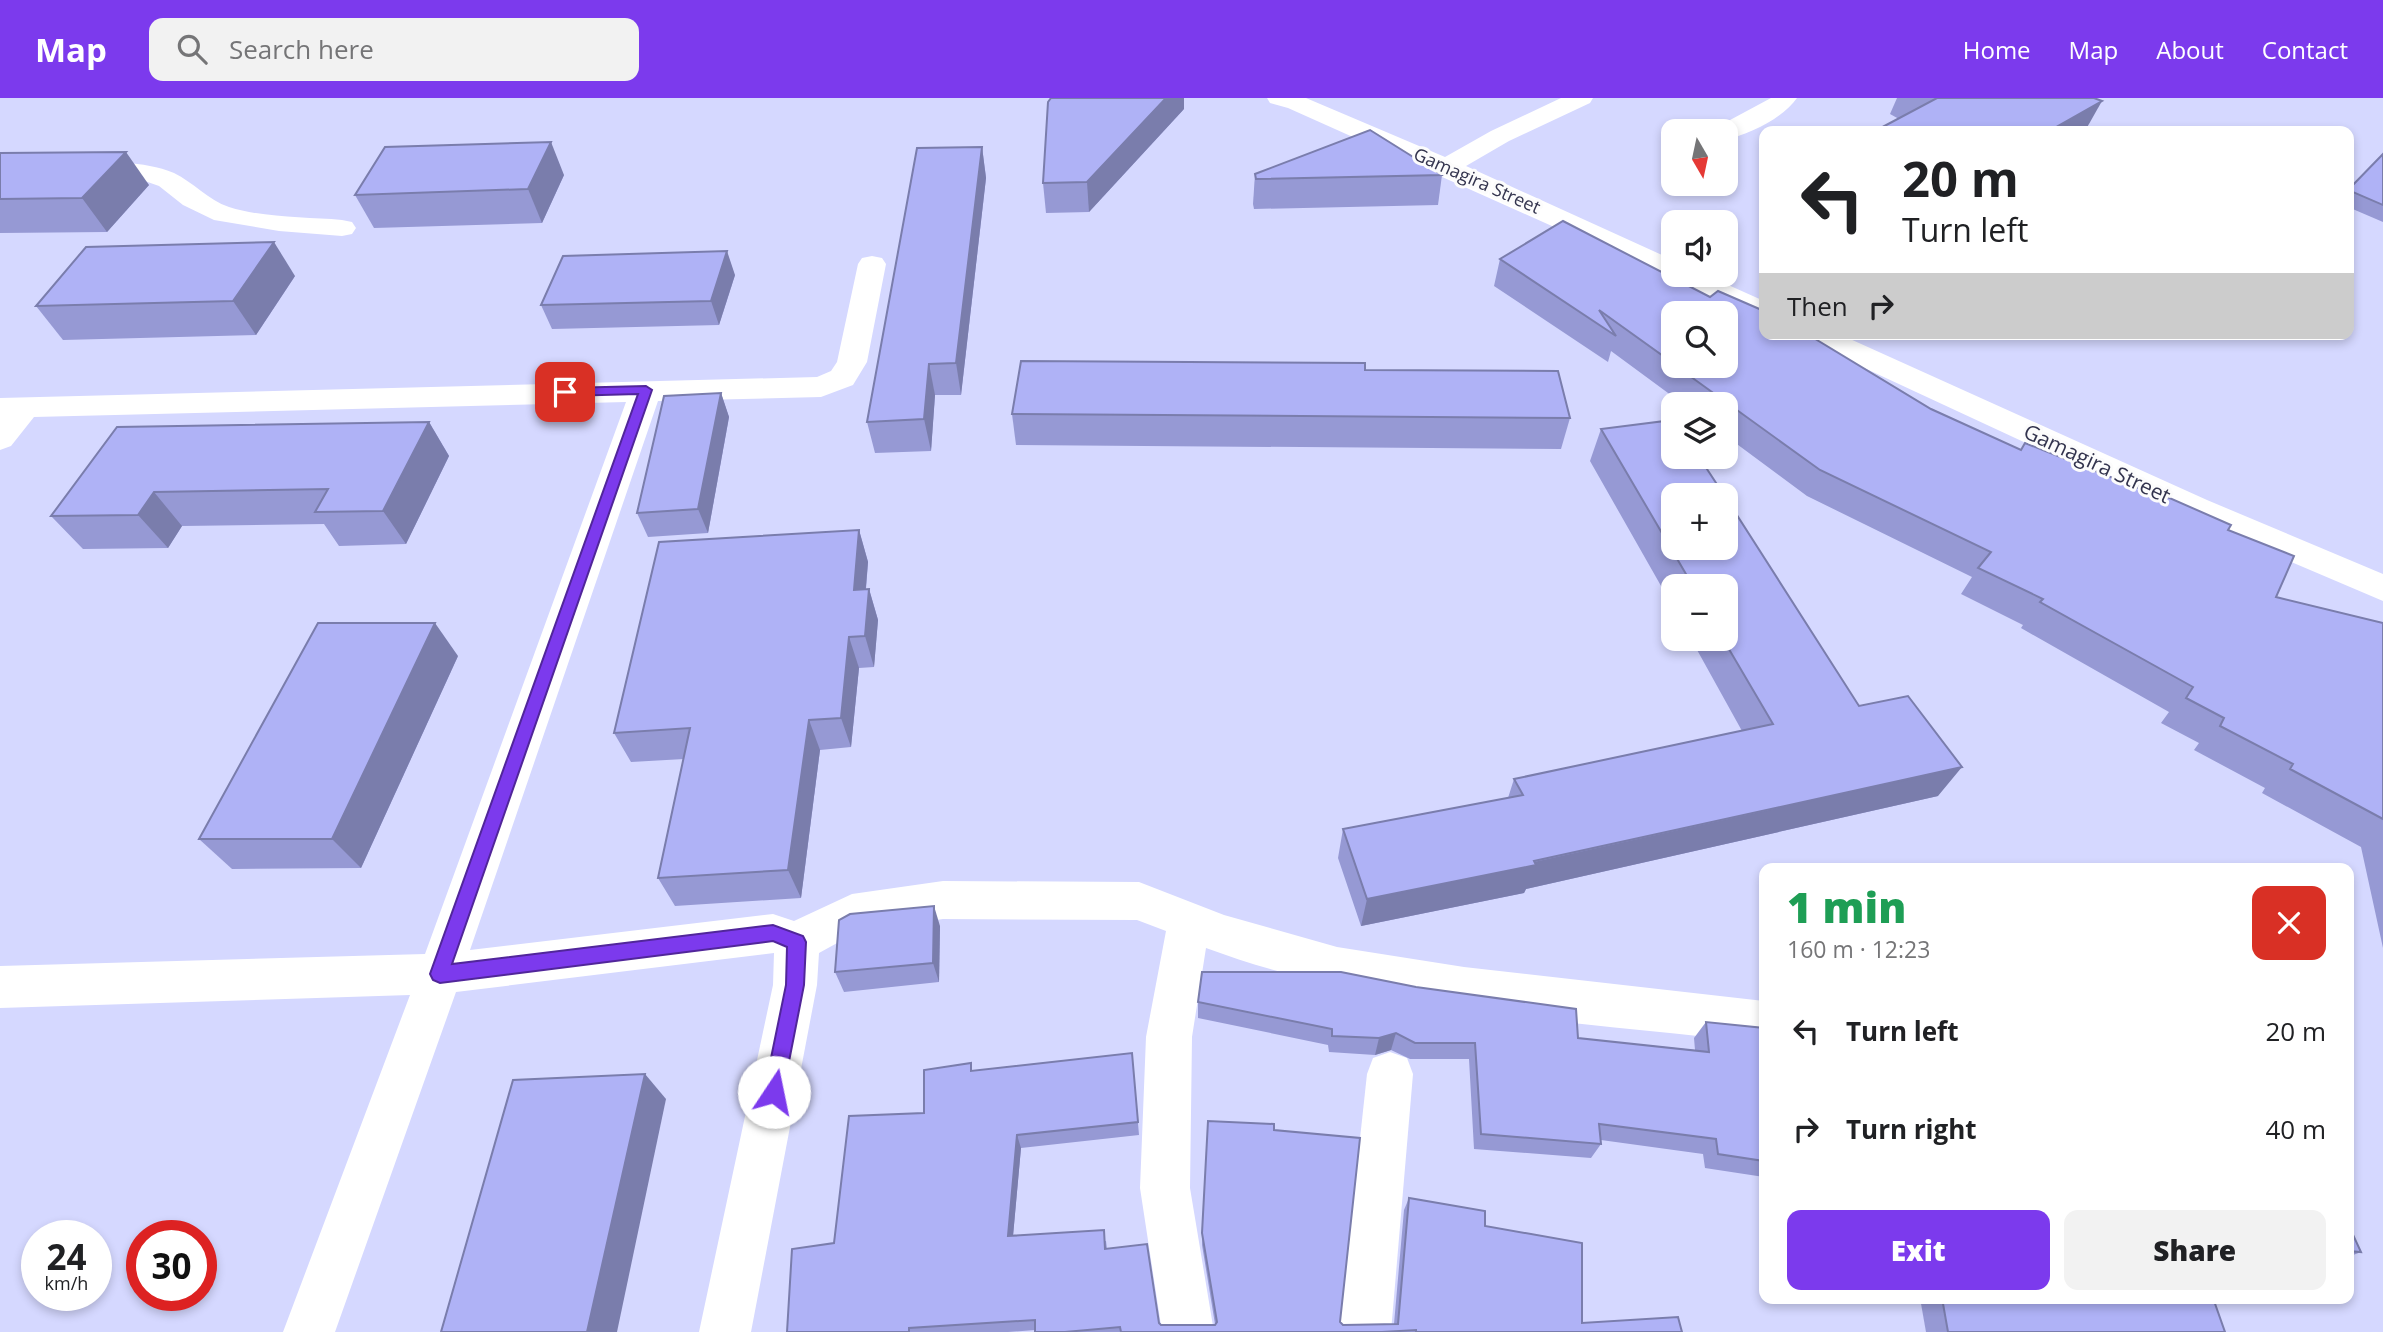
<!DOCTYPE html>
<meta charset="utf-8">
<style>
:root{--surface:#fff;--page:#f2f2f2;--text:#202124;--muted:#757577;--accent:#7c3aed}
body{margin:0;font-family:"Open Sans",sans-serif;background:var(--page);color:var(--text);height:100vh;display:flex;flex-direction:column;font-size:26px;white-space:nowrap}
*{box-sizing:border-box;margin:0}
p{font-size:23px;color:var(--muted)}
.icon{flex:none;width:38px;height:38px;fill:none;stroke:currentColor;stroke-width:2;stroke-linecap:round;stroke-linejoin:round}
.map{position:relative;flex:1;overflow:hidden}
.details{position:absolute;left:1759px;top:765px;width:595px;height:441px;display:flex;flex-direction:column;background:var(--surface);border-radius:14px;box-shadow:0 4px 10px #0003}
.details>*{flex:none}
.guide{position:absolute;left:1759px;top:28px;width:595px;height:214px;border-radius:14px;box-shadow:0 4px 10px #0003;background:#fff;color:var(--text);overflow:hidden}
.needle{width:46px;rotate:171deg}
.tools{position:absolute;left:1661px;top:21px;display:grid;gap:14px}
.tools a{display:grid;place-items:center;width:77px;height:77px;border-radius:14px;background:var(--surface);box-shadow:0 4px 10px #0003;font-size:35px}
.speed{position:absolute;left:21px;top:1122px;display:flex;gap:14px;font-size:35px;font-weight:700;text-align:center}
.speed>*{display:grid;place-content:center;width:91px;height:91px;border-radius:50%;background:var(--surface);box-shadow:0 4px 10px #0003;line-height:1}
.speed small{font-size:18px;font-weight:400}
.speed .limit{border:10px solid #d22;background:#fff;color:#111}
.pin{position:absolute;display:grid;place-items:center;width:60px;height:60px;color:#fff;margin:-30px;border-radius:14px;box-shadow:0 4px 10px #0006}
.me{position:absolute;width:77px;margin:-38px;rotate:11deg;stroke-linejoin:round;filter:drop-shadow(0 0 5px #0008)}
.turn{display:flex;align-items:center;gap:24px;height:147px;padding:0 28px;font-size:32px}
.turn .icon{width:91px;height:91px;stroke-width:2.5}
.turn b{display:block;font-size:49px;line-height:60px}
.then{display:flex;align-items:center;height:66px;padding:0 28px;background:#0003;gap:14px;font-size:26px}
.round{display:grid;place-items:center;flex:none;width:74px;height:74px;border-radius:14px;background:var(--page)}
.summary{display:flex;align-items:center;justify-content:space-between;height:119px;padding:0 28px}
h1{font-size:42px;font-weight:800;line-height:52px;color:#1e9e55}
.action{display:flex;gap:14px;margin-top:auto;padding:14px 28px}
.action a{flex:1;height:80px;border-radius:14px;background:var(--accent);color:#fff;font-size:28px;font-weight:800;line-height:80px;text-align:center}
.action a+a{background:var(--page);color:var(--text)}
ul{padding:0;list-style:none}
li{display:flex;align-items:center;gap:21px;height:98px;padding:0 28px}
li div{flex:1}
li b{display:block;font-size:26px}
li em{font-style:normal}
header{display:flex;align-items:center;gap:42px;box-sizing:border-box;height:98px;padding:0 35px;background:var(--accent);color:#fff}
header strong{font-size:33px}
nav{display:flex;gap:38px;margin-inline-start:auto;font-size:24px}
.search{width:490px;height:63px;background:var(--page);display:flex;align-items:center;gap:18px;box-sizing:border-box;padding:0 24px;border-radius:14px;color:var(--muted);font-size:26px}
.map>svg:first-child{display:block}
.lines{fill:none;stroke-linecap:round;stroke-linejoin:round}
.minor{fill:#fff;fill-rule:evenodd}
.wall{fill:#9699d4;fill-rule:evenodd}
.shaded-wall{fill:#7a7dac}
.building{fill:#afb2f6;stroke:#7a7dac;stroke-width:2}
.route{fill:#7c3aed;stroke:#51269a;stroke-width:2}
.labels{text-anchor:middle;stroke-width:6;stroke-linejoin:round;paint-order:stroke}
.far-street-label{font-size:18px;fill:#33344e;stroke:#fcfcfc}
.street-label{font-size:21px;fill:#33344e;stroke:#fcfcfc}
</style>
<header>
<strong>Map</strong>
<div class="search"><svg class="icon" aria-label="search" viewBox="0 0 24 24"><circle cx="10" cy="10" r="6"/><path d="M15 15l6 6"/></svg>Search here</div>
<nav><a>Home</a><a>Map</a><a>About</a><a>Contact</a></nav>
</header>
<div class="map">
<svg width="2383" height="1234" viewBox="0 0 2383 1234">
<rect width="100%" height="100%" fill="#d5d8ff"/>
<g class="lines">
<g class="minor">
<polygon points="1267,0 1306,0 1445,59 1491,33 1561,0 1593,0 1590,5 1509,43 1466,68 1673,162 1673,177 1706,177 1764,203 1764,223 1288,10 1270,5"/>
<path d="M 1771,0 L 1797,0 C 1783,20 1749,37 1726,41 L 1726,33 L 1714,33 L 1717,29 Z"/>
<path d="M 73,63 C 107,65 143,62 174,75 C 193,84 208,102 229,109 C 264,120 306,119 342,122 L 352,124 L 356,130 L 352,136 L 342,138 L 279,133 L 214,122 L 183,107 L 159,88 L 142,82 L 73,79 L 0,85 L 0,69 Z"/>
<path d="M 872,158 L 882,160 L 886,166 L 867,264 L 853,287 L 821,299 L 658,303 L 470,852 L 773,816 L 794,823 L 852,796 L 943,783 L 1139,784 L 1224,817 L 1337,849 L 1464,869 L 1764,903 L 1764,945 C 1579,924 1382,915 1206,850 L 1192,939 L 1190,1090 L 1214,1234 L 1162,1234 L 1140,1090 L 1146,939 L 1166,833 L 1137,822 L 943,821 L 859,833 L 819,855 L 817,887 L 751,1234 L 699,1234 L 773,887 L 774,855 L 456,894 L 335,1234 L 283,1234 L 410,897 L 0,910 L 0,868 L 425,856 L 626,304 L 34,319 L 11,348 L 0,352 L 0,300 L 817,279 L 831,273 L 837,264 L 858,166 L 862,160 Z"/>
<polygon points="1799,236 1839,236 2207,402 2383,476 2383,503 2183,418 1804,242"/>
<polygon points="1390,954 1407,960 1413,976 1391,1234 1339,1234 1367,976 1373,960"/>
</g>
</g>
<g class="wall">
<polygon points="1897,0 2094,0 1899,21 1890,16"/>
<polygon points="1184,11 1089,114 1046,115 1043,85"/>
<polygon points="982,49 986,80 961,297 935,297 931,353 875,355 867,324"/>
<polygon points="0,55 149,87 107,134 0,135"/>
<polygon points="2383,56 2383,124 2348,109 2348,92"/>
<polygon points="1255,76 1442,77 1438,107 1254,111 1253,106"/>
<polygon points="564,77 542,125 374,130 355,97"/>
<path d="M 1500,161 L 1710,199 L 1931,311 L 2021,352 L 2228,432 L 2276,499 L 2383,525 L 2383,850 L 2361,749 L 2262,695 L 2265,690 L 2194,652 L 2199,645 L 2161,625 L 2169,614 L 2021,530 L 2023,527 L 1961,496 L 1972,479 L 1807,398 L 1726,338 L 1726,306 L 1683,306 L 1611,253 L 1608,264 L 1494,188 ZM 1673,215 L 1726,268 L 1673,268 Z"/>
<polygon points="735,177 719,227 552,231 541,207"/>
<polygon points="295,178 256,237 63,242 36,208"/>
<polygon points="1365,272 1570,320 1561,351 1016,347 1012,316"/>
<polygon points="721,295 729,319 708,435 648,439 637,415"/>
<polygon points="429,324 449,358 406,446 339,448 324,426 182,428 168,450 83,451 51,418"/>
<polygon points="1601,331 1859,608 1938,698 1526,791 1524,795 1361,828 1338,760 1343,731 1508,700 1514,681 1742,633 1691,541 1726,541 1726,488 1673,488 1673,509 1590,363"/>
<polygon points="859,432 868,464 866,491 869,491 878,522 874,569 859,570 851,649 820,652 801,800 675,808 658,780 684,661 631,664 614,635"/>
<polygon points="458,558 361,770 232,771 199,741"/>
<polygon points="940,828 939,884 844,894 835,874"/>
<polygon points="1198,904 1578,940 1695,952 1694,940 1706,924 1764,930 1764,1079 1705,1070 1703,1056 1601,1042 1601,1046 1591,1060 1474,1051 1469,961 1410,961 1391,952 1375,957 1329,954 1328,947 1198,920"/>
<polygon points="1132,955 1139,1037 1021,1050 1013,1138 1106,1143 1107,1151 1161,1227 1215,1227 1215,1226 1202,1147 1208,1023 1274,1032 1340,1224 1343,1227 1394,1226 1404,1112 1409,1100 1485,1128 1582,1225 1682,1234 1035,1234 1035,1232 1008,1234 787,1234 834,1145 924,1015 974,973"/>
<polygon points="2348,1126 2361,1154 2348,1159"/>
<polygon points="1920,1200 2213,1200 2225,1234 1926,1234"/>
</g>
<g class="shaded-wall">
<polygon points="1166,0 1184,0 1184,11 1089,114 1087,84"/>
<polygon points="2102,3 2085,33 2049,33"/>
<polygon points="551,44 564,77 542,125 528,91"/>
<polygon points="982,49 986,80 961,297 956,265"/>
<polygon points="126,54 149,87 107,134 82,100"/>
<polygon points="274,144 295,178 256,237 233,203"/>
<polygon points="727,153 735,177 719,227 711,203"/>
<polygon points="929,266 935,297 931,353 924,321"/>
<polygon points="721,295 729,319 708,435 698,411"/>
<polygon points="429,324 449,358 406,446 383,413"/>
<polygon points="154,394 182,428 168,450 138,417"/>
<polygon points="859,432 868,464 863,523 854,492"/>
<polygon points="869,491 878,522 874,569 865,538"/>
<polygon points="435,525 458,558 361,770 332,741"/>
<polygon points="849,539 859,570 851,649 841,620"/>
<polygon points="809,622 820,652 801,800 788,772"/>
<polygon points="1962,669 1938,698 1526,791 1524,795 1361,828 1367,801"/>
<polygon points="934,808 940,828 939,884 933,865"/>
<polygon points="1396,935 1391,952 1375,957 1379,940"/>
<polygon points="645,976 666,1001 617,1234 587,1234"/>
<polygon points="1017,1037 1021,1050 1012,1149 1008,1138"/>
</g>
<g class="building">
<polygon points="1051,0 1166,0 1087,84 1043,85 1048,4"/>
<polygon points="1937,0 2094,0 2102,3 2049,33 1875,33"/>
<polygon points="1370,32 1442,77 1256,81 1255,76"/>
<polygon points="551,44 528,91 355,97 385,49"/>
<polygon points="982,49 956,265 929,266 924,321 867,324 917,50"/>
<polygon points="126,54 82,100 0,101 0,55"/>
<polygon points="2383,56 2383,107 2348,92"/>
<polygon points="1563,123 1710,199 1718,193 1764,213 1764,236 1807,236 1931,311 2021,352 2025,345 2138,390 2140,387 2231,427 2228,432 2294,458 2276,499 2383,525 2383,721 2290,671 2293,666 2220,628 2224,620 2186,600 2193,589 2040,504 2043,501 1978,470 1991,454 1820,372 1676,268 1726,268 1726,215 1673,215 1673,265 1599,212 1616,238 1500,161"/>
<polygon points="274,144 233,203 36,208 86,149"/>
<polygon points="727,153 711,203 541,207 563,158"/>
<polygon points="1021,263 1365,265 1365,272 1558,273 1570,320 1012,316"/>
<polygon points="721,295 698,411 637,415 664,298"/>
<polygon points="1673,322 1673,359 1699,359 1724,397 1673,397 1673,450 1726,450 1726,400 1859,608 1908,598 1962,669 1534,763 1536,767 1367,801 1343,731 1523,697 1514,681 1773,626 1723,541 1726,541 1726,488 1693,488 1601,331"/>
<polygon points="429,324 383,413 315,414 328,391 154,394 138,417 51,418 117,329"/>
<polygon points="859,432 854,492 869,491 865,538 849,539 841,620 809,622 788,772 658,780 690,630 614,635 659,444"/>
<polygon points="318,525 435,525 332,741 199,741"/>
<polygon points="934,808 933,865 835,874 839,822 850,816"/>
<polygon points="1202,874 1341,874 1416,889 1576,911 1578,940 1709,954 1706,924 1764,930 1764,1063 1718,1056 1716,1041 1599,1026 1601,1046 1481,1036 1475,945 1415,945 1396,935 1379,940 1332,938 1332,931 1198,904"/>
<polygon points="1132,955 1138,1024 1017,1037 1008,1138 1104,1132 1105,1151 1147,1146 1159,1225 1161,1227 1215,1227 1217,1224 1202,1135 1208,1023 1274,1026 1274,1032 1360,1040 1340,1224 1343,1227 1398,1226 1409,1100 1485,1113 1485,1128 1582,1145 1582,1225 1678,1219 1682,1234 1416,1234 1416,1232 1382,1234 1121,1234 1120,1229 1065,1234 1035,1234 1035,1222 909,1230 909,1234 787,1234 792,1151 834,1145 849,1018 924,1015 924,972 971,965 971,973"/>
<polygon points="645,976 587,1234 441,1234 513,982"/>
<polygon points="2348,1126 2361,1154 2348,1153"/>
<polygon points="1942,1200 2213,1200 2225,1234 1948,1234"/>
</g>
<polygon class="route" points="646,288 652,292 452,866 773,827 803,838 806,844 804,887 783,994 780,1000 774,1003 767,1000 764,994 786,887 787,849 773,843 440,885 433,882 430,876 638,296 565,298 558,294 565,290"/>
<g class="labels">
<g class="far-street-label">
<text transform="translate(1477 83) rotate(24)" y="6">Gamagira Street</text>
</g>
<g class="street-label">
<text transform="translate(2097 366) rotate(25)" y="7">Gamagira Street</text>
</g>
</g>
</svg>
<div class="tools">
<a><svg class="needle" viewBox="-14 -14 28 28"><path d="M0-13l5 13h-10z" fill="#e53935"/><path d="M0 13l5-13h-10z" fill="#757577"/></svg></a>
<a><svg class="icon" aria-label="sound" viewBox="0 0 24 24"><path d="M4 9h4l5-4v14l-5-4H4zM17 9q2 3 0 6"/></svg></a>
<a><svg class="icon" aria-label="search" viewBox="0 0 24 24"><circle cx="10" cy="10" r="6"/><path d="M15 15l6 6"/></svg></a>
<a><svg class="icon" aria-label="layers" viewBox="0 0 24 24"><path d="M12 4l9 5-9 5-9-5zM3 14l9 5 9-5"/></svg></a>
<a>+</a>
<a>−</a>
</div>
<div class="speed"><div>24<small>km/h</small></div><div class="limit">30</div></div>
<div class="pin" style="left:565px;top:294px;background:#d93025"><svg class="icon" aria-label="arrive" viewBox="0 0 24 24"><path d="M6 21V4h12l-3 4 3 4H6"/></svg></div>
<svg class="me" style="left:774px;top:994px" viewBox="-20 -20 40 40"><circle r="19" fill="#fff"/><path d="M0-13L10 11 0 6-10 11z" fill="#7c3aed"/></svg>
<div class="guide">
<div class="turn"><svg class="icon" aria-label="left" viewBox="0 0 24 24"><path d="M17 20v-9H6M10 6l-5 5 5 5"/></svg><div><b>20 m</b>Turn left</div></div>
<div class="then">Then<svg class="icon" aria-label="right" viewBox="0 0 24 24"><path d="M7 20v-9h11M14 6l5 5-5 5"/></svg></div>
</div>
<section class="details">
<div class="summary"><div><h1>1 min</h1><p>160 m · 12:23</p></div><a class="round" style="background:#d93025;color:#fff"><svg class="icon" aria-label="close" viewBox="0 0 24 24"><path d="M6 6l12 12M18 6L6 18"/></svg></a></div>
<ul>
<li><svg class="icon" aria-label="left" viewBox="0 0 24 24"><path d="M17 20v-9H6M10 6l-5 5 5 5"/></svg><div><b>Turn left</b></div><em>20 m</em></li>
<li><svg class="icon" aria-label="right" viewBox="0 0 24 24"><path d="M7 20v-9h11M14 6l5 5-5 5"/></svg><div><b>Turn right</b></div><em>40 m</em></li>
</ul>
<div class="action"><a>Exit</a><a>Share</a></div>
</section>
</div>
